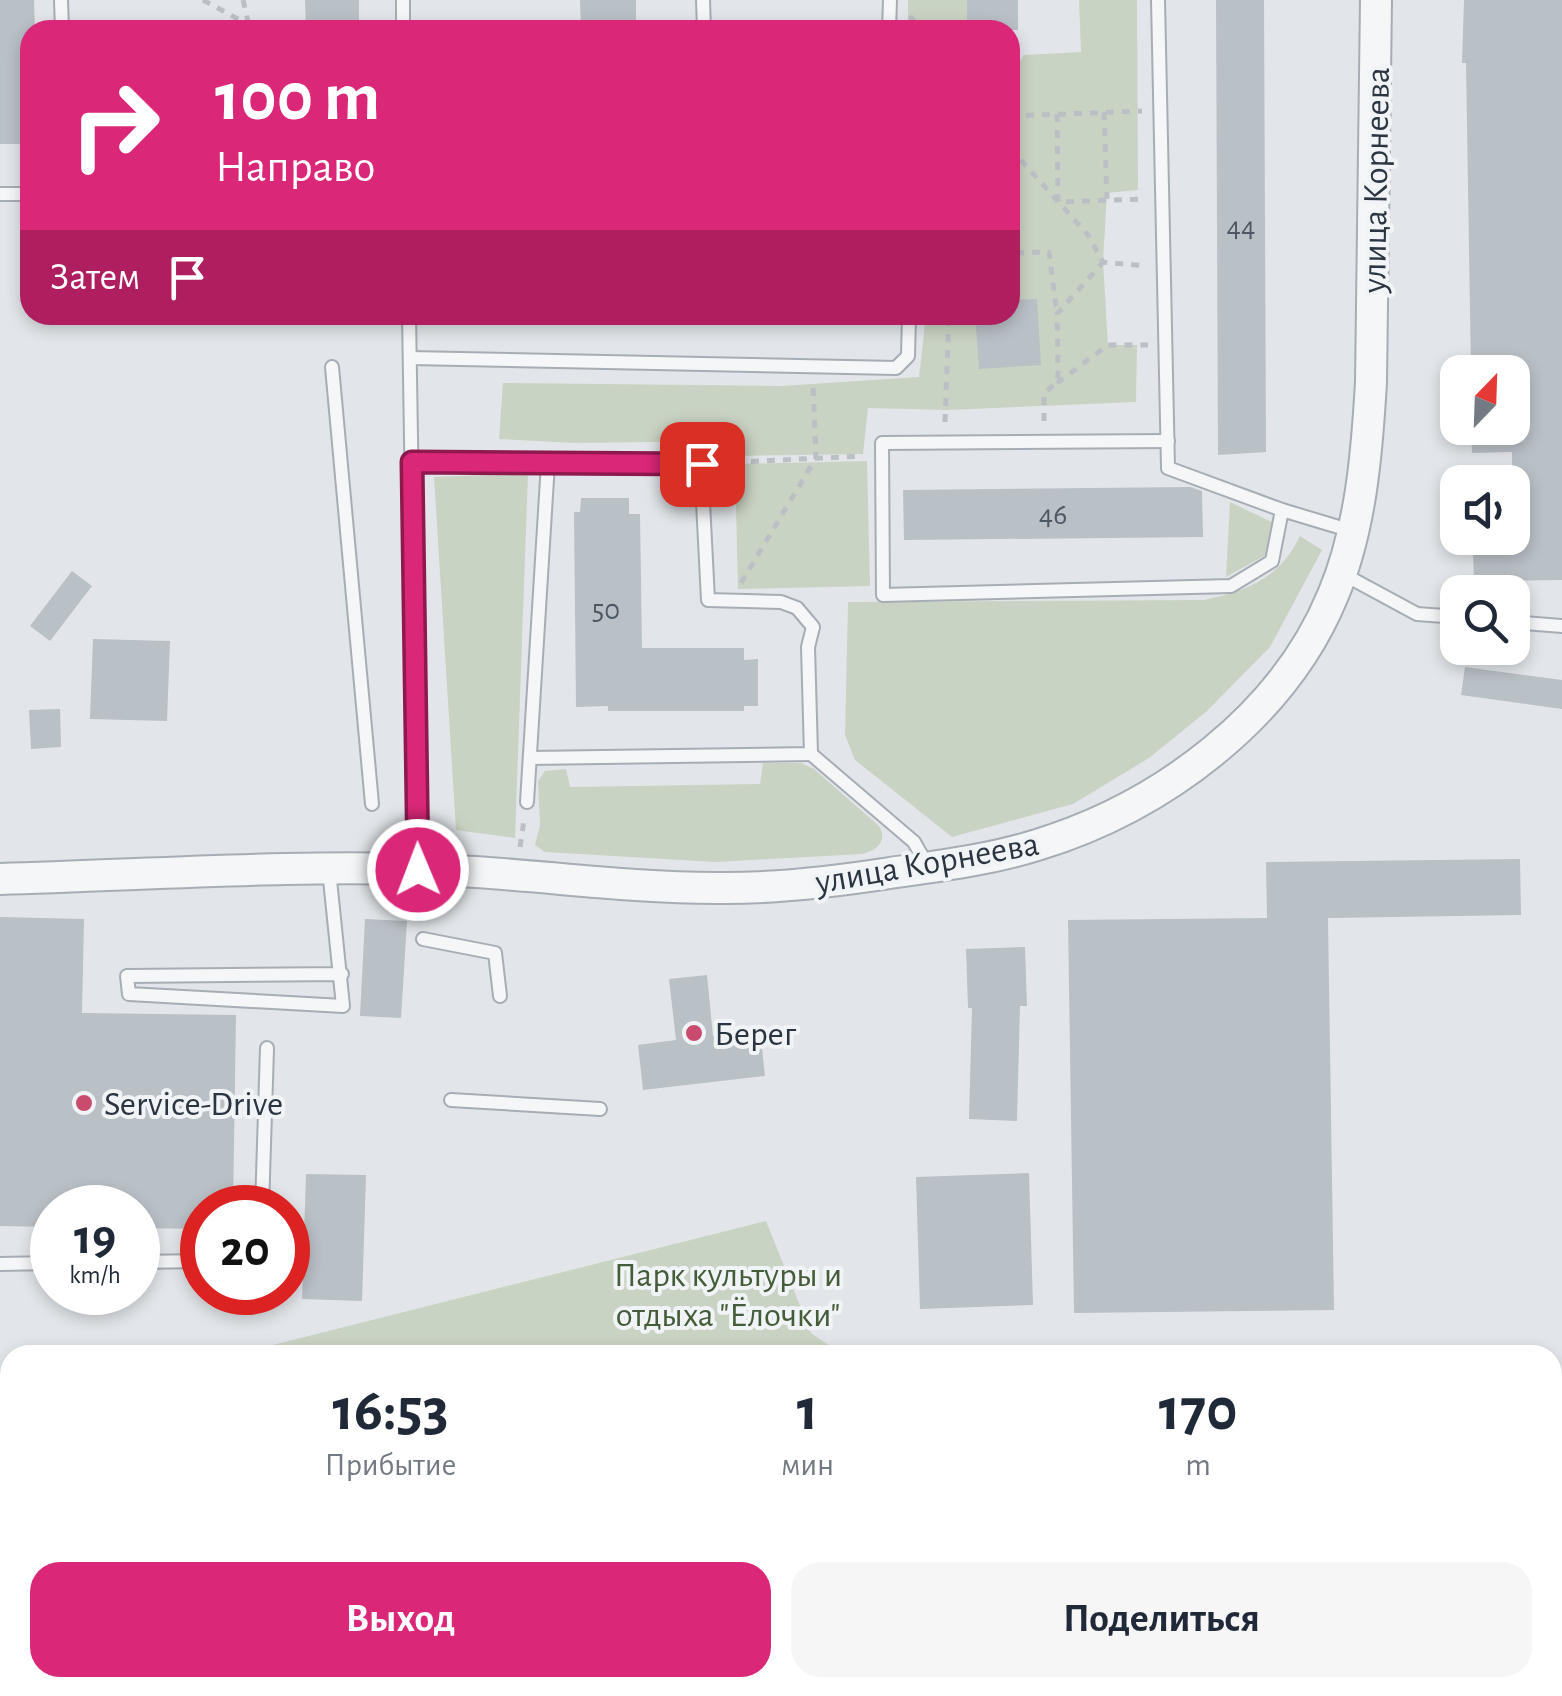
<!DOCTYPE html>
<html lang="ru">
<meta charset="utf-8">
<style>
:root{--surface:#fff;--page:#f6f6f7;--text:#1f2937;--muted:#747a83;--accent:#db2777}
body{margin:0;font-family:"Alegreya Sans",sans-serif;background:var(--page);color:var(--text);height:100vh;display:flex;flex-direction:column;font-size:38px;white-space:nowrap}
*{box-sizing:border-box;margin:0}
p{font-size:32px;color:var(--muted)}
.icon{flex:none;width:55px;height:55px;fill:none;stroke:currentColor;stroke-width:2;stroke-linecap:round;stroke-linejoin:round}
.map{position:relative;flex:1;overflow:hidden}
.side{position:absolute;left:0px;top:1345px;width:1562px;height:352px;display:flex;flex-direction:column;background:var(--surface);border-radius:30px 30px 0 0;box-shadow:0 5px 15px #0003}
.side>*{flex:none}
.guide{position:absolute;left:20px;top:20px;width:1000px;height:305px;border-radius:30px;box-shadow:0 5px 15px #0003;background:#db2777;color:#fff;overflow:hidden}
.needle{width:65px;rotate:23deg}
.buttons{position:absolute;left:1440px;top:355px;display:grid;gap:20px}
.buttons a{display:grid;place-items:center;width:90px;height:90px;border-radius:20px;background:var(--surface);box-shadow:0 5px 15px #0003;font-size:50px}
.speed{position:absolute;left:30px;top:1185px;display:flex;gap:20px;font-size:50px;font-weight:700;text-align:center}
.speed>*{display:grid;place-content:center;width:130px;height:130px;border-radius:50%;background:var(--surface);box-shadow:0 5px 15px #0003;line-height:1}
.speed small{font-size:25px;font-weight:400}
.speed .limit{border:15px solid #d22;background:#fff;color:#111}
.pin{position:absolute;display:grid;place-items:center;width:85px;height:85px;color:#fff;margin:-42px;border-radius:20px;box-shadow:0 5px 15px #0006}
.me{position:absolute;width:110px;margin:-55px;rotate:359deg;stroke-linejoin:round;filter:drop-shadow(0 0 8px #0008)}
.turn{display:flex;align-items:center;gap:35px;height:210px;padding:0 30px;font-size:45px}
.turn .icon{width:130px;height:130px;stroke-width:2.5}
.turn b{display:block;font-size:70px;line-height:85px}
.then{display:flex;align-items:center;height:95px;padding:0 30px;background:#0003;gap:20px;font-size:38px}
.eta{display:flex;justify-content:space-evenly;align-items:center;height:170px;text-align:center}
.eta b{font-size:60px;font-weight:700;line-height:70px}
.button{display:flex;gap:20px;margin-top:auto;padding:20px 30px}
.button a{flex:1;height:115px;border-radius:30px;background:var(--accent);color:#fff;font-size:40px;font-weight:700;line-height:115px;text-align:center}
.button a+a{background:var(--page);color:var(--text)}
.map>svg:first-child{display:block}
.green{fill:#c9d3c3}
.water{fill:#9eb8c8}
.building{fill:#b9c0c6}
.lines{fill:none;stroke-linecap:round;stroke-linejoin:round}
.service-casing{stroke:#a7adb4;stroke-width:16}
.pedestrian-casing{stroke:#a7adb4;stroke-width:21}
.tertiary-casing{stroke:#a7adb4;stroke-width:34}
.path{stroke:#bbc0c5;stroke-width:5;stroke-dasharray:8 8;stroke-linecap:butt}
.service{stroke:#f4f6f8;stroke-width:12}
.pedestrian{stroke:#f4f6f8;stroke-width:18}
.tertiary{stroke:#f4f6f8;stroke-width:30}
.route-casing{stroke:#8e194d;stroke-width:25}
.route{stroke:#db2777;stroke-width:18}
.poi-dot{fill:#c94c6f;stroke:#f1f4f7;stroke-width:4}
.labels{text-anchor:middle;stroke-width:8;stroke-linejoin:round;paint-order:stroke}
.number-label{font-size:30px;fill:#4e5862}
.street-label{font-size:35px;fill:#2a3541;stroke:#f1f4f7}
.poi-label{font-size:35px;fill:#2a3541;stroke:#f1f4f7;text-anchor:start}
.park-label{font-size:35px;fill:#445c38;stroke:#f1f4f7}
</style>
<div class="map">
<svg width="1562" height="1696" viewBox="0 0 1562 1696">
<rect width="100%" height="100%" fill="#e2e6ea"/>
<g class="green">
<rect x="908" y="0" width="59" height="30"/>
<polygon points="1079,0 1137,0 1138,190 1107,193 1103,262 1108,345 1137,345 1136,402 947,410 868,408 863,454 733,456 731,441 576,443 499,439 503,383 781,386 919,377 926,315 1010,315 1010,64 1018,64 1024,55 1081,52"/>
<polygon points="867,461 870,586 738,589 735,464"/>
<polygon points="528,473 515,838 456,830 434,477"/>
<polygon points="1230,502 1282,527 1264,556 1226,577"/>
<path d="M 1300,536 L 1322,550 L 1270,647 L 1207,711 L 1149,758 L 1073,804 L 952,837 L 855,760 L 845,735 L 848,602 L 1204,600 C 1247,591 1280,578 1300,536 Z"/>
<path d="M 763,763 L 801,763 L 814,769 L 879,826 C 888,841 877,850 862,854 L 716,862 L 545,852 L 535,845 L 540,825 L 538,781 L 545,771 L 566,769 L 570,787 L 760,784 Z"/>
<polygon points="766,1221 811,1333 843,1355 233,1355"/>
<polygon points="10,1378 10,1688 1552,1688 1552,1400 1562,1400 1562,1696 0,1696 0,1379"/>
</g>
<polygon class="water" points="907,1688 1093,1688 1089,1696 906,1696"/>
<g class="building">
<polygon points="0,0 34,0 35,30 30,30 30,144 0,144"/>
<polygon points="305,0 359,0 359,30 306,30"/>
<polygon points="580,0 636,0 636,30 581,30"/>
<rect x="967" y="0" width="51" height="30"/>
<polygon points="1216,0 1264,0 1266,452 1218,455"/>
<polygon points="1464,0 1562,0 1562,580 1474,581 1473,551 1512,550 1512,452 1472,453 1471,428 1512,428 1512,372 1471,372 1466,63 1462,63"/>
<polygon points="1037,299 1041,365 979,369 975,315 1010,315 1010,300"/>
<polygon points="1190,487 1202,491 1203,537 904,540 903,490"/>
<polygon points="581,498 629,498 629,514 640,514 642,648 744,648 744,660 758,659 758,706 744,706 744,711 608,711 608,706 576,707 574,512 580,512"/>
<polygon points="72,571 92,586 50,641 30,626"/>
<polygon points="93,639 170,641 167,721 90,719"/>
<polygon points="1465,667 1562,680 1562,709 1461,695"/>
<polygon points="60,709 61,747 31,749 29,710"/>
<polygon points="1520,859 1521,915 1328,918 1334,1310 1074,1313 1068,920 1267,918 1266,862"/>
<polygon points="0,917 84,919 82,1013 236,1015 233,1208 202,1208 202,1229 138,1228 138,1208 52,1208 52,1227 0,1226"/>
<polygon points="365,919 407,921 401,1018 360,1016"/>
<polygon points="1025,947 1027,1006 1020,1006 1017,1121 969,1119 972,1008 968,1008 966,949"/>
<polygon points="707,975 713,1036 760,1030 765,1076 643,1090 638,1045 676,1040 669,979"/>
<polygon points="1029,1173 1033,1305 920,1309 916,1177"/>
<polygon points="306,1174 366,1175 362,1301 302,1299"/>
</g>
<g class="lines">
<g class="service-casing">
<g id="service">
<polyline points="61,0 62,30"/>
<polyline points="403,0 403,30"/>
<polyline points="703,0 704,30"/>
<polyline points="1158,0 1168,468 1282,510 1352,531"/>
<polyline points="889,30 890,0"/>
<polyline points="0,194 30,194"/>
<polyline points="409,315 418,867"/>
<polyline points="410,358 896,368 908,356 909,315"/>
<polyline points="332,367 372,804"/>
<polyline points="1168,441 882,443 883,595 1231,586 1272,561 1282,510"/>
<polyline points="412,463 701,463 708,600 781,602 797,608 813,627 808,647 811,754 530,758"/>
<polyline points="1343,574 1417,614 1458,617"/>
<polyline points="1512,622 1562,626"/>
<polyline points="811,754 914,842 927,865"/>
<polyline points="527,802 548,463"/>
<polyline points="329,870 343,1006 129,994 127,976 342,974"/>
<polyline points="423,939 495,953 500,996"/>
<polyline points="451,1100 600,1109"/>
<polyline points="262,1208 267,1048"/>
<polyline points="138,1262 202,1261"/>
<polyline points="0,1264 52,1263"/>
<polyline points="0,1455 10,1454"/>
</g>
</g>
<g class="pedestrian-casing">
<g id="pedestrian">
<polyline points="0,1601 10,1598"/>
<polyline points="62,1688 63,1696"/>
</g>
</g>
<g class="tertiary-casing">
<path id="tertiary" d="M 0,879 C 147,875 295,864 441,870 C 533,874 624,888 716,888 C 774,889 832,882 890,873 C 939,866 989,860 1037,845 C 1161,807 1283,717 1333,595 C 1361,529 1367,452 1371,382 L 1376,0"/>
</g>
<g class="path">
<polyline points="203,0 258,30"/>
<polyline points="243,0 250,30"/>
<polyline points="910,16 921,30"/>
<polyline points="1104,112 1107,199"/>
<polyline points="1057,114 1058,202 1142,199"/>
<polyline points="1010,116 1142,111"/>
<polyline points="1010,137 1011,115"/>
<polyline points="1010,148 1088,235 1103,262 1146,266"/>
<polyline points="1010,158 1015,253 1049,252 1057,314"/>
<polyline points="1057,383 1108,345 1148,345"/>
<polyline points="1044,421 1044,393 1054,385 1058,376 1057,314 1103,262"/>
<polyline points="945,422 949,315"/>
<polyline points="719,463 863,456"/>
<polyline points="741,583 816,458 813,385"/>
<polyline points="520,847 524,820"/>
<polyline points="1552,1438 1562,1439"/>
<polyline points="517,1688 517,1696"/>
<polyline points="651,1688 655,1696"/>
<polyline points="886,1696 887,1688"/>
<polyline points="1128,1696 1134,1688"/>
</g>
<use href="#service" class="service"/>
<use href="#pedestrian" class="pedestrian"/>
<use href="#tertiary" class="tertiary"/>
</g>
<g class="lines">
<g class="route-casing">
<polyline id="route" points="418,870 412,462 702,464"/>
</g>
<use href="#route" class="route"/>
</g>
<g class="poi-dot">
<circle cx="694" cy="1033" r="10"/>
<circle cx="84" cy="1103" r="10"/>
</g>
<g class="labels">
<g class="number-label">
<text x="1241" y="236">44</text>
<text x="1053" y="524">46</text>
<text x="606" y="619">50</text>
</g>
<g class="street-label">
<text transform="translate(1375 180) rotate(-89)" y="12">улица Корнеева</text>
<text transform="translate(927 862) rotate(-10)" y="12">улица Корнеева</text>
</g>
<g class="poi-label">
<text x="714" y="1045">Берег</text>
<text x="104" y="1115">Service-Drive</text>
</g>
<g class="park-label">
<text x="728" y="1286">Парк культуры и<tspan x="728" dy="40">отдыха "Ёлочки"</tspan></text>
</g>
</g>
</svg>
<div class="buttons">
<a><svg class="needle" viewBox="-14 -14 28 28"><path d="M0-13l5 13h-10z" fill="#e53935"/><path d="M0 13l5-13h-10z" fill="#747a83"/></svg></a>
<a><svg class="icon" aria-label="sound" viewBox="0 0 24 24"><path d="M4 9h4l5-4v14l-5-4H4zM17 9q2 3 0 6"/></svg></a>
<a><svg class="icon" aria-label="search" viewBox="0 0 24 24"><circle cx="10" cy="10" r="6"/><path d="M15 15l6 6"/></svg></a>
</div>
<div class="speed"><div>19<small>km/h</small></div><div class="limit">20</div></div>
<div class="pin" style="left:702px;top:464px;background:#d93025"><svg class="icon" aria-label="arrive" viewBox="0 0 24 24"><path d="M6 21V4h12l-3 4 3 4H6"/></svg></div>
<svg class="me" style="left:418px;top:870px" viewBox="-20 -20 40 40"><circle r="17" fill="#db2777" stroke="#fff" stroke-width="3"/><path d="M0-11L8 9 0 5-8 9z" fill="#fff"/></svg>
<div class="guide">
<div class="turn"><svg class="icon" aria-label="right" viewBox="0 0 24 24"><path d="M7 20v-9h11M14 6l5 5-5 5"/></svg><div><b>100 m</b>Направо</div></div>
<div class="then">Затем<svg class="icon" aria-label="arrive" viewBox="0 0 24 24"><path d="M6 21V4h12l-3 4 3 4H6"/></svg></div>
</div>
<section class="side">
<div class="eta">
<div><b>16:53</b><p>Прибытие</p></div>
<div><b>1</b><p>мин</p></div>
<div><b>170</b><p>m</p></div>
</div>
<div class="button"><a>Выход</a><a>Поделиться</a></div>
</section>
</div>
